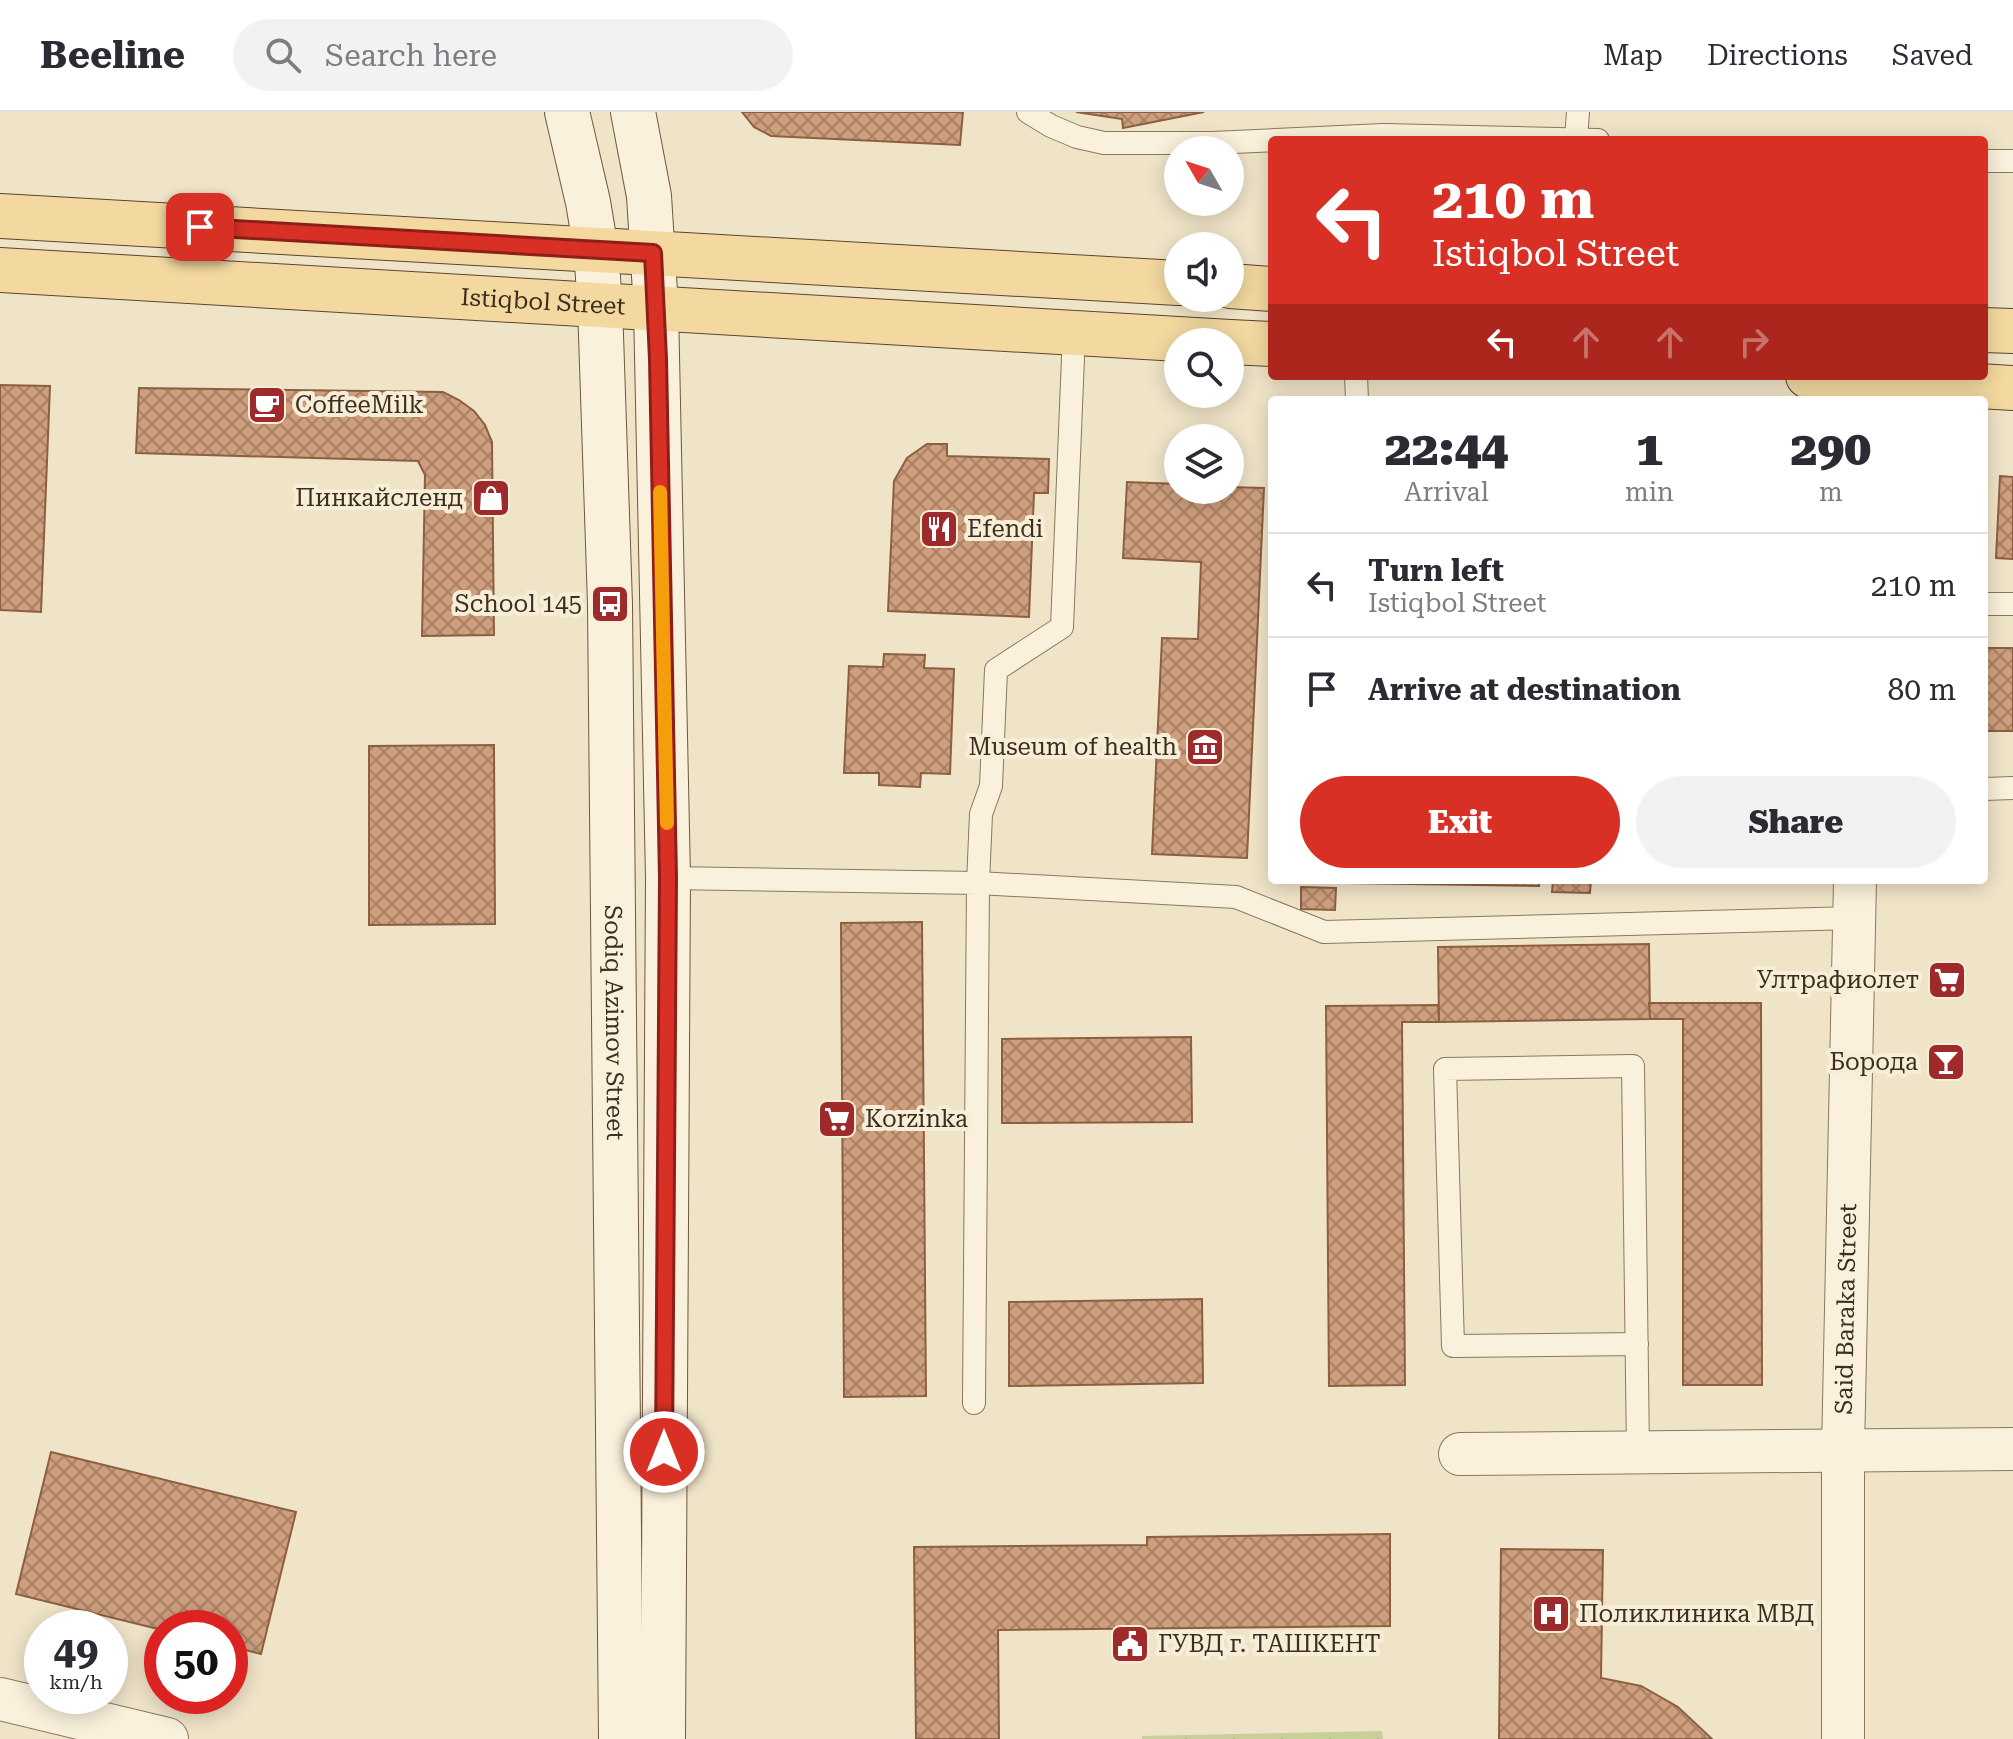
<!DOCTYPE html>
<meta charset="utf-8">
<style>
:root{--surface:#fff;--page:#f2f2f3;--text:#2b2b33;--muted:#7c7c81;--line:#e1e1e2;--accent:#d93025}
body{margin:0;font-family:"Roboto Serif",serif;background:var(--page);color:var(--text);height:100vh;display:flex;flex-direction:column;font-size:30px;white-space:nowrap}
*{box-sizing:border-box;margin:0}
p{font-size:26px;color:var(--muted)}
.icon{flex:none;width:44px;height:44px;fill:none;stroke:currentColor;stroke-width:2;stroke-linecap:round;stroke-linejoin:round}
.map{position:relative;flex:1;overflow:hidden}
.side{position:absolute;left:1268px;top:284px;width:720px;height:488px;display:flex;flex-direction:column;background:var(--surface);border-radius:8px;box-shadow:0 4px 20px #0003}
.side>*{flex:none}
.banner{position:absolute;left:1268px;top:24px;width:720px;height:244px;border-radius:8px;box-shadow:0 4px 20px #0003;background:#d93025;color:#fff;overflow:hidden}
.needle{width:52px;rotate:309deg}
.fabs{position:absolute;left:1164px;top:24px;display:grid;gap:16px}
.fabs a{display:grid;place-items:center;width:80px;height:80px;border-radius:50%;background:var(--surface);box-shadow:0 4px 20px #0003;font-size:40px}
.speed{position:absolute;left:24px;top:1498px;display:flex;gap:16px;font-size:40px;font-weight:700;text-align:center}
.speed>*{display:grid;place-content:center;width:104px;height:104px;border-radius:50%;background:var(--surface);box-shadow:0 4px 20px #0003;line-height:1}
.speed small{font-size:20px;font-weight:400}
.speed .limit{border:12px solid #d22;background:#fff;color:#111}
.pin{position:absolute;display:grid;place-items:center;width:68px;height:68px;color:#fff;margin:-34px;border-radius:16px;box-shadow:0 4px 12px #0006}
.me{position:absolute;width:88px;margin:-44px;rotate:0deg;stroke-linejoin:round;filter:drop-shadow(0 0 6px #0008)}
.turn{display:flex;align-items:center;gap:28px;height:168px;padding:0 32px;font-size:36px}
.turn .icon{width:104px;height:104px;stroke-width:2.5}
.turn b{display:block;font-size:56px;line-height:68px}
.lanes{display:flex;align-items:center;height:76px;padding:0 32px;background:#0003;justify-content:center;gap:40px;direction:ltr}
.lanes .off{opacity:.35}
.eta{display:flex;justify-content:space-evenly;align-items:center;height:136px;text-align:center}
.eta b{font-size:48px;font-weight:800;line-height:56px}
.cta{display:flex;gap:16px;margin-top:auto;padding:16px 32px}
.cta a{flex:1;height:92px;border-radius:48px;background:var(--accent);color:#fff;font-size:32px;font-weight:800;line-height:92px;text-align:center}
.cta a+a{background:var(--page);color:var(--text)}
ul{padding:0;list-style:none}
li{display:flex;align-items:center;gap:24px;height:104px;padding:0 32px;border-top:2px solid var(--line)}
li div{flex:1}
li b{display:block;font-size:30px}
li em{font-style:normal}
header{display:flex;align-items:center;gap:48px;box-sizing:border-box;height:112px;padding:0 40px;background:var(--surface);border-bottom:2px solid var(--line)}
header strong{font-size:38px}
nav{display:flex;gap:44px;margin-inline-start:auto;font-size:28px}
.search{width:560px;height:72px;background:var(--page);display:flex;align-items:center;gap:20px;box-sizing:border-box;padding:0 28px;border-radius:44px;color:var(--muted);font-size:30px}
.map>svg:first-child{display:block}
.grass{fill:url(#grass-tufts)}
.building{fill:url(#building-cross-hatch);stroke:#8d5f41;stroke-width:2}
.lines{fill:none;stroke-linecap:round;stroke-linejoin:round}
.lane-casing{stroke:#8d765c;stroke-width:24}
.street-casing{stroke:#8d765c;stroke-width:44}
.secondary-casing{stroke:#6f573f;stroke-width:46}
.primary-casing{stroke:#5b4430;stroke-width:46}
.lane{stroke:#faf1dc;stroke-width:22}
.street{stroke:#faf1dc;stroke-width:42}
.secondary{stroke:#faf1dc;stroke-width:44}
.primary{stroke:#f3d9a0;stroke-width:44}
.route-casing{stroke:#8d1f18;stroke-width:20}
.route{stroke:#d93025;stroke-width:14}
.slow{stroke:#f59e0b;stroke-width:14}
.labels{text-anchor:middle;stroke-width:8;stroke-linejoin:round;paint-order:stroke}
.street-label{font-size:24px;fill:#3d2e20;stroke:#f7eed8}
.poi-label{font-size:24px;fill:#3d2e20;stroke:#f7eed8;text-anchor:start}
</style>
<header>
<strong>Beeline</strong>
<div class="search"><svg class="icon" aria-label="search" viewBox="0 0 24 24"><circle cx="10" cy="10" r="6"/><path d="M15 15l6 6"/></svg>Search here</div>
<nav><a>Map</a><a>Directions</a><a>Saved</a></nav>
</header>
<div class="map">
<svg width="2013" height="1627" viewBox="0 0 2013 1627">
<defs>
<pattern id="grass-tufts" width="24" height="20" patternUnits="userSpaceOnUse" patternTransform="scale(2)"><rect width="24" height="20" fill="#c9cf9b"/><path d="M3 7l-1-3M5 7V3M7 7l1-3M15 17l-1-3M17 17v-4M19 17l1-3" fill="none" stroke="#aeb285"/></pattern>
<pattern id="building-cross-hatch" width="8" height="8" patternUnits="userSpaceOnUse" patternTransform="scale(2)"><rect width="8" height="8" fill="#cf9f7d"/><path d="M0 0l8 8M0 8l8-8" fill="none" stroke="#a98266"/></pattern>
</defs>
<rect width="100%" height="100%" fill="#f0e4c8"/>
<polygon class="grass" points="1382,1619 1383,1627 1142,1627 1142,1624"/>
<g class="building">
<polygon points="742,0 963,0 960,33 771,24 754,15"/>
<polygon points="1076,0 1204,0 1123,16 1122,7"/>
<polygon points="0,273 50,274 41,500 0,498"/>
<polygon points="139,276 443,280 459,288 474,299 485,313 492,330 494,523 422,524 425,363 418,349 136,341"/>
<polygon points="927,332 947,332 947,344 1049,347 1048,381 1034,381 1029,505 888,499 894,369 907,346"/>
<polygon points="2000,364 2013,365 2013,447 1996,446"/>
<polygon points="1127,370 1178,372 1178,378 1230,378 1230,375 1264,376 1247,746 1152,742 1162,526 1198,527 1201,450 1123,446"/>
<rect x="1984" y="536" width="29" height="83"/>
<polygon points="884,542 925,543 924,556 954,557 950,662 921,661 920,675 879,673 879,661 844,661 849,554 883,555"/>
<polygon points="494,633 495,812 369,813 369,634"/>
<polygon points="1348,768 1539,768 1539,774 1348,771"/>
<polygon points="1553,768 1591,768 1590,781 1552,780"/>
<polygon points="1301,775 1336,776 1335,798 1301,797"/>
<polygon points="922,810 926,1284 844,1285 841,811"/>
<polygon points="1649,832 1650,907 1439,910 1438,835"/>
<polygon points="1649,891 1761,891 1762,1273 1683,1273 1683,907 1650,907"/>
<polygon points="1438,893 1439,910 1402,910 1405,1273 1329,1274 1326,894"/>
<polygon points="1191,925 1192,1010 1002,1011 1002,927"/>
<polygon points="1202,1187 1203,1271 1009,1274 1009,1190"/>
<polygon points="51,1340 296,1400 261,1542 230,1534 230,1516 162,1518 16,1482"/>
<polygon points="1390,1422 1390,1514 998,1518 999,1627 916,1627 914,1435 1147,1433 1147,1425"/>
<polygon points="1501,1437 1603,1438 1601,1566 1641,1574 1678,1595 1712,1627 1499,1627"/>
</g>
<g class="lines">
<g class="lane-casing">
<g id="lane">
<polyline points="1028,0 1051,14 1077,25 1104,31 1213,31 1383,23 1598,28"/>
<polyline points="1576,27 1578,0"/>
<polyline points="1984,49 2013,49"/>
<polyline points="1074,221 1062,515 996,558 991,674 981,702 978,771 1236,785 1324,820 1854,806"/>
<polyline points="1356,264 1357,288"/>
<polyline points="1984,492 2013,492"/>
<polyline points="1984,677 2013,676"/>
<polyline points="668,766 978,771 974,1291"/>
<polyline points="1637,1232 1453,1234 1445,957 1633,954 1638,1341"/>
</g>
</g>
<g class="street-casing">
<g id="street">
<polyline points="1460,1342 2013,1337"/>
<polyline points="0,1587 167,1627"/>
<path id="s1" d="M 1843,1627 L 1843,1339 L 1855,768"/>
</g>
</g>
<g class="secondary-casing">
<g id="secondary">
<path id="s2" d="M 567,0 L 588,90 L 596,138 L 600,193 L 610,492 L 621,1627"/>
<polyline points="633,0 649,84 656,196 668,766 663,1627"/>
</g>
</g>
<g class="primary-casing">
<g id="primary">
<polyline points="0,104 1178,171"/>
<path id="s3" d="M 0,158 L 1230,230"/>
<polyline points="1230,174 1272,177"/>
<polyline points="1984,218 2013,219"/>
<polyline points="1230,230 1272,232"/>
<polyline points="1808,264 2013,276"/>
</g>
</g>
<use href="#lane" class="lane"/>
<use href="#street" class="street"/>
<use href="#secondary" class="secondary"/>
<use href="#primary" class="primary"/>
</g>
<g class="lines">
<g class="route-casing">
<polyline id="route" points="200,115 653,141 658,247 668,766 664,1340"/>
</g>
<use href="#route" class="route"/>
<polyline class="slow" points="660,380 667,711"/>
</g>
<defs>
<g id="cafe-square" transform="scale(2)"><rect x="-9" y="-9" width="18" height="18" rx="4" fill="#9e2a2b" stroke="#f7eed8"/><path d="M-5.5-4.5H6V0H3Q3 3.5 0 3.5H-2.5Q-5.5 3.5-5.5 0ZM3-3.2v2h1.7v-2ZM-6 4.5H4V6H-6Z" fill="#fff"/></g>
<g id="shop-square" transform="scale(2)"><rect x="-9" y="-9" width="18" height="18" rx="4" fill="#9e2a2b" stroke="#f7eed8"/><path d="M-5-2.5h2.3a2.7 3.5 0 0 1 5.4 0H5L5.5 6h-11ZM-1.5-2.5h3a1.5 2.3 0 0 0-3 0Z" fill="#fff"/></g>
<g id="restaurant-square" transform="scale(2)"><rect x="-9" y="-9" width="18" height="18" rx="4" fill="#9e2a2b" stroke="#f7eed8"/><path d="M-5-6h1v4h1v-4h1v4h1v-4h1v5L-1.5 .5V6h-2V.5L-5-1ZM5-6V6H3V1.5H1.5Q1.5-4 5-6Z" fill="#fff"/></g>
<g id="bus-square" transform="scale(2)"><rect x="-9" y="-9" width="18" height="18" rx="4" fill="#9e2a2b" stroke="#f7eed8"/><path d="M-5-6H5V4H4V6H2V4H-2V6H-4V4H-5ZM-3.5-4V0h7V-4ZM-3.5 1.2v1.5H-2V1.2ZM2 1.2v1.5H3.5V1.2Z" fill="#fff"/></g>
<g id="museum-square" transform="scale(2)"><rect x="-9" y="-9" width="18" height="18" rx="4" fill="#9e2a2b" stroke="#f7eed8"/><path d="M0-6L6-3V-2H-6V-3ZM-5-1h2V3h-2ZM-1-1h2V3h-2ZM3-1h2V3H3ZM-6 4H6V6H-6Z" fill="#fff"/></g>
<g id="supermarket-square" transform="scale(2)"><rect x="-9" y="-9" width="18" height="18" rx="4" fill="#9e2a2b" stroke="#f7eed8"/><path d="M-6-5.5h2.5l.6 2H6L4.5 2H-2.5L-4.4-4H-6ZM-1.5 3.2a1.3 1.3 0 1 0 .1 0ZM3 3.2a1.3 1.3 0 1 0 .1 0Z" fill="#fff"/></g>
<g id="bar-square" transform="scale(2)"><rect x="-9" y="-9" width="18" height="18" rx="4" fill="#9e2a2b" stroke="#f7eed8"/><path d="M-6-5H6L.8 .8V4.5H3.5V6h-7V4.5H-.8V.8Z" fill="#fff"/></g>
<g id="hospital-square" transform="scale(2)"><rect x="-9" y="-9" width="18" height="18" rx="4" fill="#9e2a2b" stroke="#f7eed8"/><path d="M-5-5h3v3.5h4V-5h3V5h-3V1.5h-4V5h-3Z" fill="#fff"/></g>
<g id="civic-square" transform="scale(2)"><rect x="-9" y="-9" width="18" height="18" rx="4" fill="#9e2a2b" stroke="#f7eed8"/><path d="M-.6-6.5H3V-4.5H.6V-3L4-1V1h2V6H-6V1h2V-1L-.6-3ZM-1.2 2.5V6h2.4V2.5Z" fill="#fff"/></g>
</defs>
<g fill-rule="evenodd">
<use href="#cafe-square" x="267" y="293"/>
<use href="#shop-square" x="491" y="386"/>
<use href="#restaurant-square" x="939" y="417"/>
<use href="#bus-square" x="610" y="492"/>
<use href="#museum-square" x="1205" y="635"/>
<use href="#supermarket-square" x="1947" y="868"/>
<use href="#bar-square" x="1946" y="950"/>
<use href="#supermarket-square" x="837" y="1007"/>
<use href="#hospital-square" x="1551" y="1502"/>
<use href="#civic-square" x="1130" y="1532"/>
</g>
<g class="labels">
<g class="street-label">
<text dy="8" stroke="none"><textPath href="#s3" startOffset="544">Istiqbol Street</textPath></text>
<text dy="8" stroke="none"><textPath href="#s2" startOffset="914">Sodiq Azimov Street</textPath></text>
<text dy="8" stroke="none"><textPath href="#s1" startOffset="430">Said Baraka Street</textPath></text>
</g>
<g class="poi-label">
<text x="295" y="301">CoffeeMilk</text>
<text x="463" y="394" text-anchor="end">Пинкайсленд</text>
<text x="967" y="425">Efendi</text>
<text x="582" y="500" text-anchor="end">School 145</text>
<text x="1177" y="643" text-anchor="end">Museum of health</text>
<text x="1919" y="876" text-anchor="end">Ултрафиолет</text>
<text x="1918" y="958" text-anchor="end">Борода</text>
<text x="865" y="1015">Korzinka</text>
<text x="1579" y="1510">Поликлиника МВД</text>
<text x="1158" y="1540">ГУВД г. ТАШКЕНТ</text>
</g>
</g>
</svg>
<div class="fabs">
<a><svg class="needle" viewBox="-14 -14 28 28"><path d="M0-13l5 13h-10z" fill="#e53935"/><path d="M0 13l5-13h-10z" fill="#7c7c81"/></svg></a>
<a><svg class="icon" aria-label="sound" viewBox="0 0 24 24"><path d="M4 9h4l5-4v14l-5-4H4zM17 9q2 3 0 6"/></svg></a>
<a><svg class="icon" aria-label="search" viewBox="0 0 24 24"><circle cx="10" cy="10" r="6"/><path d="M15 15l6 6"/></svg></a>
<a><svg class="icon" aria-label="layers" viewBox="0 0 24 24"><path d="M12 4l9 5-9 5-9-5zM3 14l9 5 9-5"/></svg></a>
</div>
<div class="speed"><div>49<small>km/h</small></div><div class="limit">50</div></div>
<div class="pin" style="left:200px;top:115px;background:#d93025"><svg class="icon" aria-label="arrive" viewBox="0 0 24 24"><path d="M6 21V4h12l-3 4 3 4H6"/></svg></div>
<svg class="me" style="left:664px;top:1340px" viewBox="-20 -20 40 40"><circle r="17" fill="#d93025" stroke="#fff" stroke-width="3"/><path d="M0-11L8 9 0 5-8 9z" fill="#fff"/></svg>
<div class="banner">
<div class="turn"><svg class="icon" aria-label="left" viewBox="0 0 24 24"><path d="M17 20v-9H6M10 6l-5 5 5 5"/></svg><div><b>210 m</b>Istiqbol Street</div></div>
<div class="lanes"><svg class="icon" aria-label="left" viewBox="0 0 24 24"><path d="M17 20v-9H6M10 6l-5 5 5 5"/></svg><svg class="icon off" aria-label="ahead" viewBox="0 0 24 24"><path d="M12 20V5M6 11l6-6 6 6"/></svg><svg class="icon off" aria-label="ahead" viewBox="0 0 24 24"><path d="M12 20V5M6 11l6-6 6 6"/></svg><svg class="icon off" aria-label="right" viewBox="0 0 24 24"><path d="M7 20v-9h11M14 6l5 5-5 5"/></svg></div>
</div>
<section class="side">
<div class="eta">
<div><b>22:44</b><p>Arrival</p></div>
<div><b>1</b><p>min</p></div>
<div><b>290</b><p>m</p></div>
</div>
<ul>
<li><svg class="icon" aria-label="left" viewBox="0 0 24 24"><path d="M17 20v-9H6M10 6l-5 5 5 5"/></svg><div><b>Turn left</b><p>Istiqbol Street</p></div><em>210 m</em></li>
<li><svg class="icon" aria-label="arrive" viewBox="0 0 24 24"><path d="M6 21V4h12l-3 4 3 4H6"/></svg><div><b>Arrive at destination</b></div><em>80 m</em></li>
</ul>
<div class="cta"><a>Exit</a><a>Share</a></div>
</section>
</div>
